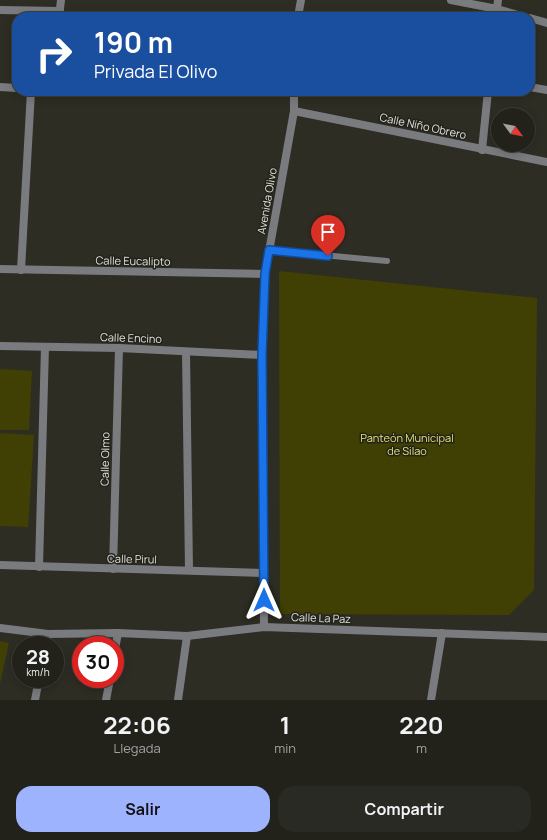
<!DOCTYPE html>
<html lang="es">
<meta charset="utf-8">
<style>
:root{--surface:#22221b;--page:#2a2a24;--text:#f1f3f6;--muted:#a2a4a3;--line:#3f3f3a;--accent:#9eb3fd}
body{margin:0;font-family:Manrope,sans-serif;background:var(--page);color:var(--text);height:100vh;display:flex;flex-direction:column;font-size:15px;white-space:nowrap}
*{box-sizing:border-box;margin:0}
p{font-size:13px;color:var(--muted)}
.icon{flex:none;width:22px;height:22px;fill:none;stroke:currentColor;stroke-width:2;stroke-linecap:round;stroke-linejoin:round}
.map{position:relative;height:700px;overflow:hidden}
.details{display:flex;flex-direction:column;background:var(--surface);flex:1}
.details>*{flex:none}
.guide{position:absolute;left:12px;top:12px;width:523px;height:84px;border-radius:16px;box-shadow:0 2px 10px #0003,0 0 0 1px var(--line);background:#1a4fa0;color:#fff;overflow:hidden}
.needle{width:26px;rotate:122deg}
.fabs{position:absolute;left:491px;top:108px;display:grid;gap:8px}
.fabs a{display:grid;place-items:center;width:44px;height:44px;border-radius:50%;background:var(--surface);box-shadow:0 2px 10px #0003,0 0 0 1px var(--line);font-size:20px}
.speed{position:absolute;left:12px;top:636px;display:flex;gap:8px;font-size:20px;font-weight:700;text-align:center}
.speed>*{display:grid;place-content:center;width:52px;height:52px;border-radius:50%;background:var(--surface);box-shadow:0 2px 10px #0003,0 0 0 1px var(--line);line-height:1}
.speed small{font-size:10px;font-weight:400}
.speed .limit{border:6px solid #d22;background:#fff;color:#111}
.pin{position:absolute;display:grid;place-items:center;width:34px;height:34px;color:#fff;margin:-41px -17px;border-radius:50% 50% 50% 0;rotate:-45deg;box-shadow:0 0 4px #0007}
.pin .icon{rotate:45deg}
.me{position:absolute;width:44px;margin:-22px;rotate:0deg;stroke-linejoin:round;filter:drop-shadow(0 0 3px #0008)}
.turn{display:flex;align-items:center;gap:14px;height:84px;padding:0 16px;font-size:18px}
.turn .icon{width:52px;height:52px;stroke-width:2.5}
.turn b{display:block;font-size:28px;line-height:34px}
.eta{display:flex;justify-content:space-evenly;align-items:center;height:68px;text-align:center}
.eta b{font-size:24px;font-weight:700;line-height:28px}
.action{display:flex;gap:8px;margin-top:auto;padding:8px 16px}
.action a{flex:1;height:46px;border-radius:16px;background:var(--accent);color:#111;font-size:16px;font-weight:700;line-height:46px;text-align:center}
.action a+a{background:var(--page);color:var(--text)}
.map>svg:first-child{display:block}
.green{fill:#404004}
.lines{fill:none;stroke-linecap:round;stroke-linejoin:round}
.lane{stroke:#7a7b7f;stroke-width:6}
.street{stroke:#7a7b7f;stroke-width:8}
.route-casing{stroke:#114b97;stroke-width:10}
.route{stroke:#1a73e8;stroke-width:7}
.labels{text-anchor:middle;stroke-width:3;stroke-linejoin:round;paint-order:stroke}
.street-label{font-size:11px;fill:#e1e1dc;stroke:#23231b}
.park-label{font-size:11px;fill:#e0e272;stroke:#23231b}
</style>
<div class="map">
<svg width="547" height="700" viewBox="0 0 547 700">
<rect width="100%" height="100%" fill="#2d2d24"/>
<g class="green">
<polygon points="279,271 537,298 534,590 509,615 280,614"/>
<polygon points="0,369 32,371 29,430 0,430"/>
<polygon points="0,433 34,435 28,527 0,526"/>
<polygon points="0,641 9,643 0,684"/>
</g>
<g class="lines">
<polyline class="lane" points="269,250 387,261"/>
<g class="street">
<polyline points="451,0 497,9 525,17"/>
<polyline points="0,10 60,11"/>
<polyline points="59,17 61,0"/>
<polyline points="298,17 301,0"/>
<polyline points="496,17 498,0"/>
<polyline points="530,18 547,23"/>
<polyline points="0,87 17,88"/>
<polyline points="530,87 547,90"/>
<polyline points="294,111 547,162"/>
<polyline points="482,150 488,91"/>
<polyline points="0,269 265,274"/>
<polyline points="21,270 31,91"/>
<polyline points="0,346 119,348 262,355"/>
<polyline points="186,352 189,570"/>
<polyline points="0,565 264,573"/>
<polyline points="39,567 45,347"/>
<polyline points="113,569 119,348"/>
<polyline points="264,627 262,355 265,274 294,111 294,91"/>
<polyline points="0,628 48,634 118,633 187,636 264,627 547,637"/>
<polyline points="45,645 48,634"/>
<polyline points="115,649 118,633"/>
<polyline points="35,700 39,679"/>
<polyline points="106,700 110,679"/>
<polyline points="178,700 187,636"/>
<polyline points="431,700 442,633"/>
</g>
</g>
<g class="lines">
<g class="route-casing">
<polyline id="route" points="264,600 262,355 265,274 269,250 328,256"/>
</g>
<use href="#route" class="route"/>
</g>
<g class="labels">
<g class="street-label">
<text transform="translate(423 126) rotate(12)" y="4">Calle Niño Obrero</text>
<text transform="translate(267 201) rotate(-80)" y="4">Avenida Olivo</text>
<text transform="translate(133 261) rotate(1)" y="4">Calle Eucalipto</text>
<text transform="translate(131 338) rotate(2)" y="4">Calle Encino</text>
<text transform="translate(105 459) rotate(-89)" y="4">Calle Olmo</text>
<text transform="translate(132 559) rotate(1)" y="4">Calle Pirul</text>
<text transform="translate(321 618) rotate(2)" y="4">Calle La Paz</text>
</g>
<g class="park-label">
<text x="407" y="442">Panteón Municipal<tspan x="407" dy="13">de Silao</tspan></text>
</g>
</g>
</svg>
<div class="fabs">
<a><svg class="needle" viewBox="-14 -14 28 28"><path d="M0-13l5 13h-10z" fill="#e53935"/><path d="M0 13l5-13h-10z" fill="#a2a4a3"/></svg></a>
</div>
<div class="speed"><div>28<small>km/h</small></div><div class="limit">30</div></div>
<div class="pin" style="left:328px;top:256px;background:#d93025"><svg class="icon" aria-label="arrive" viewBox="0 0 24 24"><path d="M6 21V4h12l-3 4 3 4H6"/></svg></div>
<svg class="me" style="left:264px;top:600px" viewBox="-20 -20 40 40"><path d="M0-17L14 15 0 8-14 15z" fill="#1a73e8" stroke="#fff" stroke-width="4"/></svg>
<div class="guide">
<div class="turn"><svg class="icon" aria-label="right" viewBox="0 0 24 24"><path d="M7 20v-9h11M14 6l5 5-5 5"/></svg><div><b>190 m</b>Privada El Olivo</div></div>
</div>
</div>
<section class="details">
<div class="eta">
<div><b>22:06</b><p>Llegada</p></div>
<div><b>1</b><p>min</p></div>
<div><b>220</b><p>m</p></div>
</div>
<div class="action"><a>Salir</a><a>Compartir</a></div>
</section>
